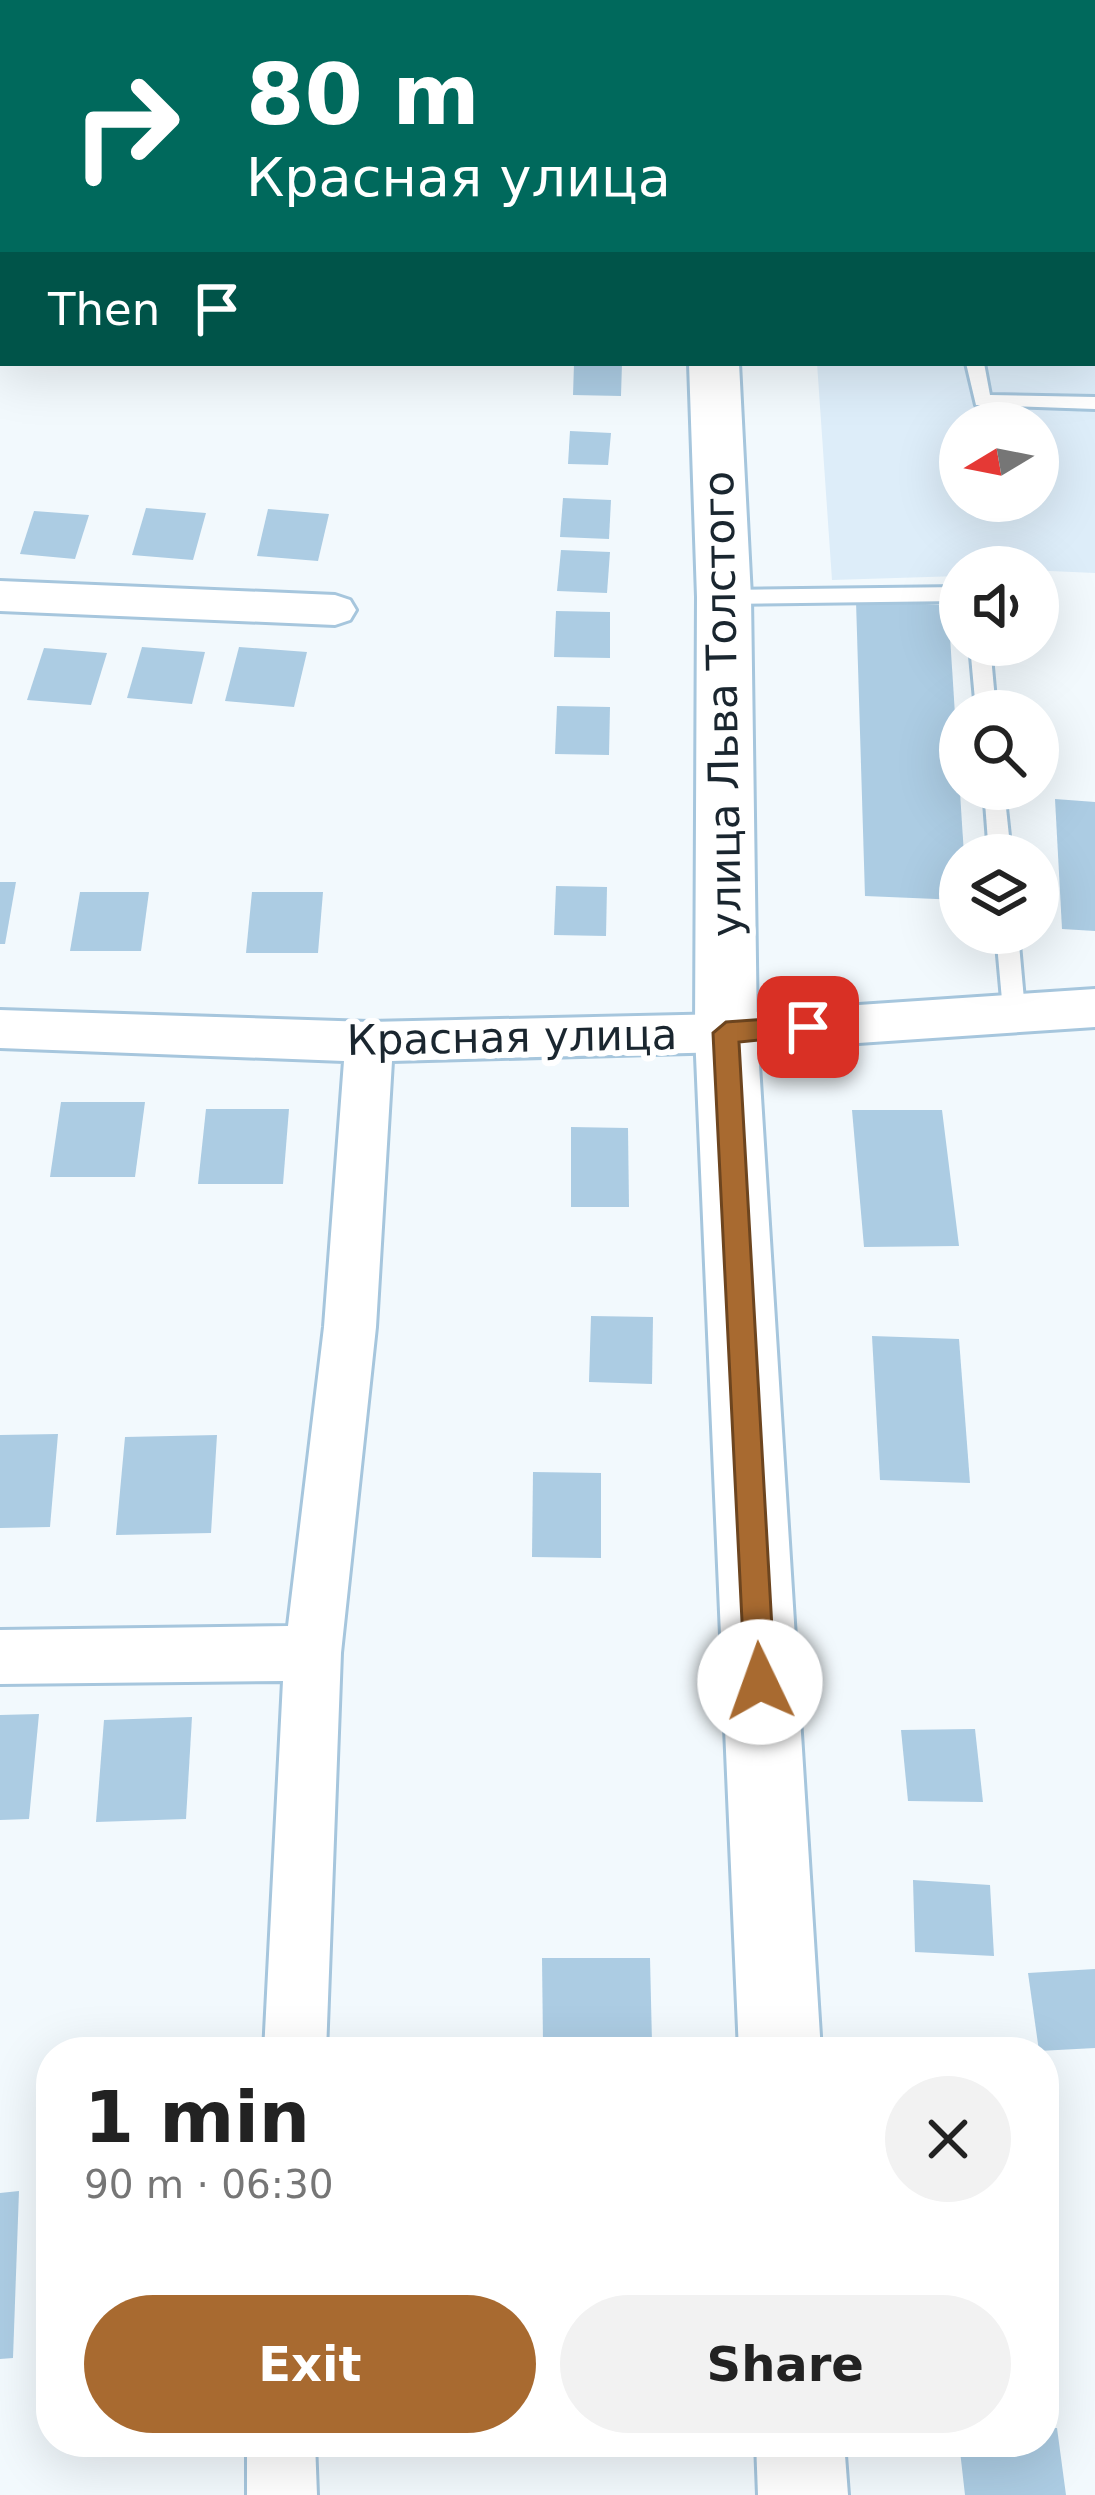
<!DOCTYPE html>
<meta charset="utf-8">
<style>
:root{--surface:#fff;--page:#f2f2f2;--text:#222;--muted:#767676;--accent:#a86a30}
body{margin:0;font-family:"DejaVu Sans",sans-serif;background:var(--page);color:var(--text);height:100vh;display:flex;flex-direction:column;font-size:45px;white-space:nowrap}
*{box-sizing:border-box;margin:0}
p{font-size:39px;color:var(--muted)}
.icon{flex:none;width:66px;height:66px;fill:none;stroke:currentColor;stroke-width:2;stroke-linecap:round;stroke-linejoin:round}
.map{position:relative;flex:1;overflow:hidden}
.details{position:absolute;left:36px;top:2037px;width:1023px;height:420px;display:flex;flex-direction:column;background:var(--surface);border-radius:48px;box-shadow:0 12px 48px #0002}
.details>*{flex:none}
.guide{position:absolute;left:0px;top:0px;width:1095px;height:366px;box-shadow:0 12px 48px #0002;background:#00695c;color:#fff;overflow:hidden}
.needle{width:78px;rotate:260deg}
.controls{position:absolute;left:939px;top:402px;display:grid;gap:24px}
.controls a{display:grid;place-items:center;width:120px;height:120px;border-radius:50%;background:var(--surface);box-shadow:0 12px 48px #0002;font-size:60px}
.pin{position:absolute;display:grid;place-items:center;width:102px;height:102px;color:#fff;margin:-51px;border-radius:24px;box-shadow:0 6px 18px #0006}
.me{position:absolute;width:132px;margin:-66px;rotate:357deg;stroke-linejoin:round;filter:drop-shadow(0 0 9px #0008)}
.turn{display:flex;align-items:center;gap:42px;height:252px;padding:0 48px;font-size:54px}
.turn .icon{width:156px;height:156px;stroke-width:2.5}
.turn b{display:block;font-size:84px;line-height:102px}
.then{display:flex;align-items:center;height:114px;padding:0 48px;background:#0003;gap:24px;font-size:45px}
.round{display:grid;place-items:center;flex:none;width:126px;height:126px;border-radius:63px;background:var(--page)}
.head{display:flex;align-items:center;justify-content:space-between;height:204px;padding:0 48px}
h1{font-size:72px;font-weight:700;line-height:90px}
.cta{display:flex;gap:24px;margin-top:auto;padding:24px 48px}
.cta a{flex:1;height:138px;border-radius:72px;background:var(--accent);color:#fff;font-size:48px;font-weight:700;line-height:138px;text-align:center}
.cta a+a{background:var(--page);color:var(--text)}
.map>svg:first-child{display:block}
.built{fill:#ddedf9;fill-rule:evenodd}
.building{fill:#accce3}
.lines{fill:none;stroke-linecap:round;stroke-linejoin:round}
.lane-casing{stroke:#a6c6dd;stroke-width:6}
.street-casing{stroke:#a6c6dd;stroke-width:6}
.secondary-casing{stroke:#a6c6dd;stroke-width:6}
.lane{fill:#fff;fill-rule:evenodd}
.street{fill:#fff;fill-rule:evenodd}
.secondary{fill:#fff;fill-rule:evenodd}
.route{fill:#a86a30;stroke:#6d451f;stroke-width:3}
.labels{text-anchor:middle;stroke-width:12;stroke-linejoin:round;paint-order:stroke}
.street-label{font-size:42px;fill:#1a262f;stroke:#fff}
</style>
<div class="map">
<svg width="1095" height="2495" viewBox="0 0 1095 2495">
<rect width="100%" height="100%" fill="#f2f9fd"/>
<path class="built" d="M 792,0 L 1095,0 L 1095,573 L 960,567 L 960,576 L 832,580 L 817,363 L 1092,363 L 1092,3 ZM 960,423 L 1038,423 L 1038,501 L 960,501 Z"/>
<g class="building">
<polygon points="574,363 622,363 621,396 573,395"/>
<polygon points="570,431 611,433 608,465 568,464"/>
<polygon points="563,498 611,500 609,539 560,537"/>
<polygon points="146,508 206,513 193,560 132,555"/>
<polygon points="268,509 329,514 318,561 257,556"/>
<polygon points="34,511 89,515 75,559 20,554"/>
<polygon points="561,550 610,552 607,593 557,591"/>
<polygon points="856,601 948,605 964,855 960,900 865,896"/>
<polygon points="556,611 610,612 610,658 554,657"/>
<polygon points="142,647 205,652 192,704 127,698"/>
<polygon points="239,647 307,652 294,707 225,701"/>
<polygon points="44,648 107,653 91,705 27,700"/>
<polygon points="557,706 610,707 609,755 555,754"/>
<polygon points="1055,799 1095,802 1095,931 1062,929"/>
<polygon points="0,882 16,882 5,944 0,944"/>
<polygon points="556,886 607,887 606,936 554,935"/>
<polygon points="80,892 149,892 141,951 70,951"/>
<polygon points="252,892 323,892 318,953 246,953"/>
<polygon points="61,1102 145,1102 135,1177 50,1177"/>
<polygon points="206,1109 289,1109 283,1184 198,1184"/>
<polygon points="852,1110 942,1110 959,1246 864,1247"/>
<polygon points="571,1127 628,1128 629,1207 571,1207"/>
<polygon points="591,1316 653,1317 652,1384 589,1382"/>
<polygon points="872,1336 959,1339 970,1483 880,1480"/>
<polygon points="58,1434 50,1527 0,1528 0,1435"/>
<polygon points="217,1435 211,1533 116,1535 125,1437"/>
<polygon points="533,1472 601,1473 601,1558 532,1557"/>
<polygon points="39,1714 29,1819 0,1820 0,1715"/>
<polygon points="192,1717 186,1819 96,1822 104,1720"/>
<polygon points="975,1729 983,1802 908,1801 901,1730"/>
<polygon points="913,1880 990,1885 994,1956 915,1952"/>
<polygon points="542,1958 650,1958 652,2043 543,2043"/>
<polygon points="1095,1969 1095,2048 1039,2051 1028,1973"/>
<polygon points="19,2191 13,2358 0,2359 0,2193"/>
<polygon points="1044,2428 1057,2428 1066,2495 965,2495 959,2442 1044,2442"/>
</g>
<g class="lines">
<g class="lane-casing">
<g id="lane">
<polygon points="83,0 99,0 82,3"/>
<polygon points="166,0 255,0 164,3"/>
<rect x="393" y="0" width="16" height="3"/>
<rect x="1092" y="249" width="3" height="11"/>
<polygon points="966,363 984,363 990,395 1095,397 1095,409 976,405"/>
<polygon points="960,587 960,601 724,604 714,597 724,590"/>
<polygon points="970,645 990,645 996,711 976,711"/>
<polygon points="984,789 1004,789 1011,855 989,855"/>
<polygon points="996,933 1018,933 1025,1011 1014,1020 1003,1011"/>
</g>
</g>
<g class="street-casing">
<g id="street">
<rect x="0" y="167" width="3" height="22"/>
<polygon points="0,581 335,595 350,600 356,610 350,620 335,625 0,611"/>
<polygon points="1095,989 1095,1027 726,1052 392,1061 376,1327 341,1653 326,2052 264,2052 283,1681 0,1684 0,1630 288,1626 324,1327 344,1061 0,1048 0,1010 369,1022 726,1014"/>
<polygon points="247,2442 315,2442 317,2495 247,2495"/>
</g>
</g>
<g class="secondary-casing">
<g id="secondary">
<rect x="668" y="0" width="42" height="3"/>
<polygon points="689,363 739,363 751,597 757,1033 821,2052 739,2052 695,1033 697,597"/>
<polygon points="756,2442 844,2442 848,2495 758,2495"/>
</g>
</g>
<use href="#lane" class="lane"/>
<use href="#street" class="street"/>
<use href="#secondary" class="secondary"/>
</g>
<polygon class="route" points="808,1016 817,1019 817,1034 739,1042 775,1682 771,1692 760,1696 749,1692 745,1682 713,1033 726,1022"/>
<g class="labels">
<g class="street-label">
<text transform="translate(722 704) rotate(-91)" y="15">улица Льва Толстого</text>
<text transform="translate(512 1037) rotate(-1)" y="15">Красная улица</text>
</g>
</g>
</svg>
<div class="controls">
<a><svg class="needle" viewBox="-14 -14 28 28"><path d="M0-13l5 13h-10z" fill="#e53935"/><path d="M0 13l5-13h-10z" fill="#767676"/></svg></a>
<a><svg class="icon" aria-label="sound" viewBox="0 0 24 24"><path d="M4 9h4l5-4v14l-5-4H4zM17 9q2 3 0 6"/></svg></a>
<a><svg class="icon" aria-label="search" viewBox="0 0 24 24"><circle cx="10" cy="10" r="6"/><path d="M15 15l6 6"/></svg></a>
<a><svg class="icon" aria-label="layers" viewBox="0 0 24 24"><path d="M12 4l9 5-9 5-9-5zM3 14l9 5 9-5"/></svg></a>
</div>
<div class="pin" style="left:808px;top:1027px;background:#d93025"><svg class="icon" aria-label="arrive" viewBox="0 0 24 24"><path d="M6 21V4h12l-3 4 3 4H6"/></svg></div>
<svg class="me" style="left:760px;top:1682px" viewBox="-20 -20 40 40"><circle r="19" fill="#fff"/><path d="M0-13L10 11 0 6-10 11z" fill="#a86a30"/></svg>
<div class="guide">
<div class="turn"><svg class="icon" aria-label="right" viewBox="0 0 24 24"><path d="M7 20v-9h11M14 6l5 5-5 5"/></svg><div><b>80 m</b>Красная улица</div></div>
<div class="then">Then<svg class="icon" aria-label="arrive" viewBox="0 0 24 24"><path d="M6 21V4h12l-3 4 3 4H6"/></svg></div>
</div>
<section class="details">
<div class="head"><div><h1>1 min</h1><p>90 m · 06:30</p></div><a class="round"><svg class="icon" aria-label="close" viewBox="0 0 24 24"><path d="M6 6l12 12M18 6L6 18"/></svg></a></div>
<div class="cta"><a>Exit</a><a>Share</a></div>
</section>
</div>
